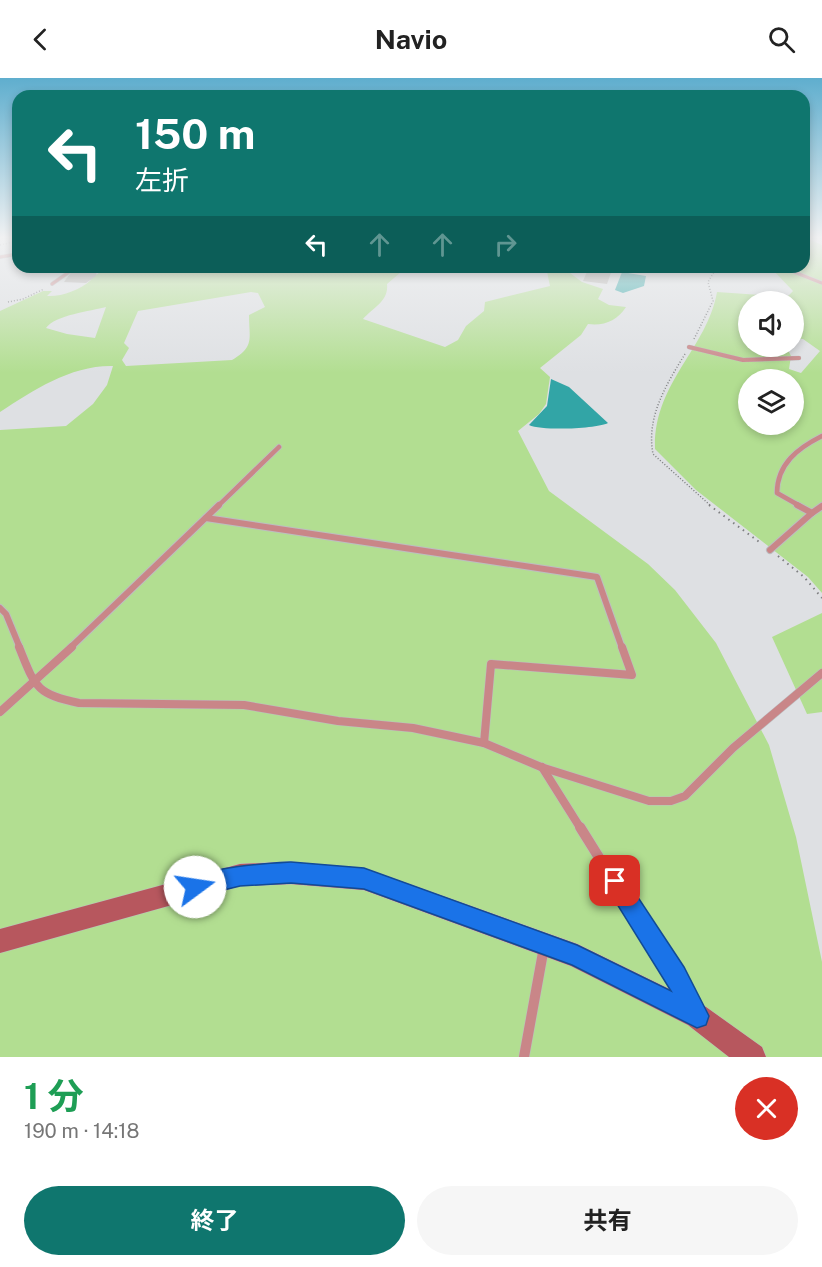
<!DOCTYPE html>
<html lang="ja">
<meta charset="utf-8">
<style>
:root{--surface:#fff;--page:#f6f6f6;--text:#222;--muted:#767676;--accent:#0f766e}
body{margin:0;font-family:"Public Sans","Noto Sans JP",sans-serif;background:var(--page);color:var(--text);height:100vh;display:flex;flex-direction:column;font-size:22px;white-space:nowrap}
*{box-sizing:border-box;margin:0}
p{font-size:20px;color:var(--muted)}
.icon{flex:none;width:33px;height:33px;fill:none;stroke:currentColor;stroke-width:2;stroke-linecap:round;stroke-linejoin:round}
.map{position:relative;height:979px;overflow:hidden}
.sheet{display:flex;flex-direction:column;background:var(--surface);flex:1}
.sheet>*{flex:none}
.guide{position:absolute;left:12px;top:12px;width:798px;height:183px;border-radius:18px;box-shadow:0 3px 9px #0003;background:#0f766e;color:#fff;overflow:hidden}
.fabs{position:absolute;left:738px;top:213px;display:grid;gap:12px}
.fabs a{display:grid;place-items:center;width:66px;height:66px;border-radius:50%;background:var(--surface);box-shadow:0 3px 9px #0003;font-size:30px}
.pin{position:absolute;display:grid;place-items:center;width:51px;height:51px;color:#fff;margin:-26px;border-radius:12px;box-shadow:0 3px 9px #0006}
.me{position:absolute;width:66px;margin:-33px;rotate:76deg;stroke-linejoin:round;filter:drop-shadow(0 0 4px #0008)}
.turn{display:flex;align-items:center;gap:21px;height:126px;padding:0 24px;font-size:27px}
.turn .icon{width:78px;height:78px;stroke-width:2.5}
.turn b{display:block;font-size:42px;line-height:51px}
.lanes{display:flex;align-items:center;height:57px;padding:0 24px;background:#0003;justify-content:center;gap:30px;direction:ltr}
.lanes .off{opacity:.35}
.round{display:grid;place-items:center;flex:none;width:63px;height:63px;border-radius:32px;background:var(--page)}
.headline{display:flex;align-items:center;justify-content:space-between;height:102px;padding:0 24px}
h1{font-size:36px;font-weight:700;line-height:45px;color:#1e9e55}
.button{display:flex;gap:12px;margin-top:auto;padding:12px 24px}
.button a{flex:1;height:69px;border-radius:36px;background:var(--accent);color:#fff;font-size:24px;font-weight:700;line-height:69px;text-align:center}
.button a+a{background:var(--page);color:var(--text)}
header{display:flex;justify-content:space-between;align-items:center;height:78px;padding:0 24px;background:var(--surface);font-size:27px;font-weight:700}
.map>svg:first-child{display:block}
.green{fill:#b2de91;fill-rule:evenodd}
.water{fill:#32a5a6}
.building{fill:#b8b5b2}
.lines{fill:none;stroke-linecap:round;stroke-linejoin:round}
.lane-far5-casing{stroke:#bcbec1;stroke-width:4}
.lane-far4-casing{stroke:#bcbec1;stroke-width:4.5}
.lane-far3-casing{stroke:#bcbec1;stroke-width:6}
.lane-far2-casing{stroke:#bcbec1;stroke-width:8}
.lane-far1-casing{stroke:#bcbec1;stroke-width:9}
.lane-casing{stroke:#bcbec1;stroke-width:11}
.secondary-casing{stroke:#bcbec1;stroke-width:1}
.path-far1{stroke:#7e7f81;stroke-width:1.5;stroke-dasharray:1 2;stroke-linecap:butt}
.path{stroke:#7e7f81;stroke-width:2;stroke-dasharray:1.5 4.5;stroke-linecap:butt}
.lane-far5{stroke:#c98688;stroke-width:3}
.lane-far4{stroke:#c98688;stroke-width:4}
.lane-far3{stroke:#c98688;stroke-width:4.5}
.lane-far2{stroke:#c98688;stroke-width:6}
.lane-far1{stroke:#c98688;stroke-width:8}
.lane{stroke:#c98688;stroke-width:10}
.secondary{fill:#b7575e;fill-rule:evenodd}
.route{fill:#1a73e8;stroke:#114b97;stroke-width:1.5}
</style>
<header><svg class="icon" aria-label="back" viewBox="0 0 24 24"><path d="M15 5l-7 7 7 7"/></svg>Navio<svg class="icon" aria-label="search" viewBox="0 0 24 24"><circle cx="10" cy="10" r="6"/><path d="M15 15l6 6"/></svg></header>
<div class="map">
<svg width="822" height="979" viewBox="0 0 822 979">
<rect width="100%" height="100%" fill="#dee0e3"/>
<g class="green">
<path d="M 804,159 L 822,167 L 822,515 L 808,499 L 696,412 L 655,371 C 653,305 707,271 717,214 L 787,219 L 793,213 L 770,189 L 804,189 ZM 748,224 L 794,224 L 794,260 L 803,261 L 820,273 L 801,295 L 789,291 L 791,278 L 786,268 L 748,268 ZM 748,302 L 794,302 L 794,346 L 748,346 Z"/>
<path d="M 100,189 L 407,189 L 387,206 C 389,223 373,230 363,241 L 445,269 L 458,262 L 466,248 L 484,233 L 485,224 L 550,208 L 546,189 L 572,189 L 570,195 L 582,204 L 603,211 L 598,221 L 609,227 L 626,229 C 617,243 604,248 588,246 L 581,257 L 540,290 L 550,299 L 546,326 L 539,336 L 518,353 L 549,413 L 648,486 L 675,512 L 716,565 L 769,667 L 796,759 L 822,884 L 822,979 L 0,979 L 0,352 L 66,348 L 93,326 L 107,307 L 113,288 C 71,287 34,312 0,334 L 0,233 L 43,213 L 52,213 L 47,218 C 61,219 80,212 91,202 L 62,200 L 83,200 L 98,196 ZM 251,214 L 258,215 L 265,229 L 249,237 C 249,261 255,268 232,282 L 126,288 L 122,282 L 129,270 L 124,265 L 138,233 ZM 106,229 L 95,260 L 67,256 L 46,250 C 55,237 91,233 106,229 Z"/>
<polygon points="822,535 822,634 807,636 772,559"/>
</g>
<g class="water">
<polygon points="622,194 646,198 644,208 623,215 615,212"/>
<path d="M 551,301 L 569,309 L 608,345 C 596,351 542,353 529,347 L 547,328 Z"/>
</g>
<g class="building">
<polygon points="75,189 97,189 96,198 86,205 64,204"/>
<polygon points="589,189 613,189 607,206 583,203"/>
</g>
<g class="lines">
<g class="lane-far5-casing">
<g id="lane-far5">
<polyline points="0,179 18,176"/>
<polyline points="773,189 789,192 822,205"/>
<polyline points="52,206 69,194 71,189"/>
</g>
</g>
<g class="lane-far4-casing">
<polyline id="lane-far4" points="689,269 743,282 799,280"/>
</g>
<g class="lane-far3-casing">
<g id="lane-far3">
<polyline points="218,428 279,369"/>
<path d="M 800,428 L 777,415 C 777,386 798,370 822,358"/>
</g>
</g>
<g class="lane-far2-casing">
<g id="lane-far2">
<polyline points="812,435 822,428"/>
<polyline points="206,440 597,499 622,570"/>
<polyline points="770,472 812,435 797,427"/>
<polyline points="0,530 6,536 20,570"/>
<polyline points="70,570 219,427"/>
</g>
</g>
<g class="lane-far1-casing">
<g id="lane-far1">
<path d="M 19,569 C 35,608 35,616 79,625 L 244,627 L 338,643 L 413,650 L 484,665 L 541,689 L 649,723 L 671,723 L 685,718 L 733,670 L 822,595"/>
<polyline points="0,634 72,569"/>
<polyline points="484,665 491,586 632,597 622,569"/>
<polyline points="542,689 581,751"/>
</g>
</g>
<g class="lane-casing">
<g id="lane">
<polyline points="580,749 691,927"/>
<polyline points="524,979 544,869"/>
</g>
</g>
<g class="secondary-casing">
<polygon id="secondary" points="291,784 364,790 577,866 706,929 762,969 766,979 729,979 688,947 571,888 364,812 291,806 240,808 0,875 0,851 240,786"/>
</g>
<g class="path-far1">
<polyline points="0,167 18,163"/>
<polyline points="8,224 23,221 44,211"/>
<polyline points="694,261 713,223 708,204 717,189"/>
<path d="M 685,276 C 666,307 646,339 653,376 L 711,428"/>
</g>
<g class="path">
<polyline points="709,427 762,466"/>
<polyline points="778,478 804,499 822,520"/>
</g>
<use href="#lane-far5" class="lane-far5"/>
<use href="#lane-far4" class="lane-far4"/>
<use href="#lane-far3" class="lane-far3"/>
<use href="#lane-far2" class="lane-far2"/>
<use href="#lane-far1" class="lane-far1"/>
<use href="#lane" class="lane"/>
<use href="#secondary" class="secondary"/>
</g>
<linearGradient id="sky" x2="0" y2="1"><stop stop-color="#5faece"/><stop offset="0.54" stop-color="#f0f1f2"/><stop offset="1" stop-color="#f0f1f2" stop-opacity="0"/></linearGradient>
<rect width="822" height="295" fill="url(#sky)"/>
<path class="route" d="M 291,784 L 364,790 L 577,867 L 671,913 L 607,810 L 604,803 L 607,795 L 615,792 L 622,795 L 684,889 L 709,938 L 706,947 L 697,950 L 572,887 L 364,811 L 291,805 L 240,808 L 195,819 L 187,816 L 184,809 L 187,801 C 220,788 256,786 291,784 Z"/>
</svg>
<div class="fabs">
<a><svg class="icon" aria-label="sound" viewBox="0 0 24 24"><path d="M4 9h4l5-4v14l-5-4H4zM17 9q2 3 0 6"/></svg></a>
<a><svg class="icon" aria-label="layers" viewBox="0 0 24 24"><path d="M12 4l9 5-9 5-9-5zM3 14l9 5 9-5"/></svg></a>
</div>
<div class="pin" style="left:615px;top:803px;background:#d93025"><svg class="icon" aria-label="arrive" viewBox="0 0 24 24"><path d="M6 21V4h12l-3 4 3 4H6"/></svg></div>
<svg class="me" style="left:195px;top:809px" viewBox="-20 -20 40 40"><circle r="19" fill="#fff"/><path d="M0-13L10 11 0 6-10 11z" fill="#1a73e8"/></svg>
<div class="guide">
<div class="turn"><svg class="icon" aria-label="left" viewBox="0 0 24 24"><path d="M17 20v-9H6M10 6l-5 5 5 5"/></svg><div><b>150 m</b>左折</div></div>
<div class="lanes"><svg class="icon" aria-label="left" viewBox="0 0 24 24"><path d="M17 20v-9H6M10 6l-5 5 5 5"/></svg><svg class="icon off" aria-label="ahead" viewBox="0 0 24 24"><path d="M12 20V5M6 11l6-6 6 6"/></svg><svg class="icon off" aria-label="ahead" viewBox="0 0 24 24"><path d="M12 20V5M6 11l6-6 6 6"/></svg><svg class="icon off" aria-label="right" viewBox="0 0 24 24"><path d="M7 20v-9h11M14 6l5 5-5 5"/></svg></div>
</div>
</div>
<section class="sheet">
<div class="headline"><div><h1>1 分</h1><p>190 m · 14:18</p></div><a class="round" style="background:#d93025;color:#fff"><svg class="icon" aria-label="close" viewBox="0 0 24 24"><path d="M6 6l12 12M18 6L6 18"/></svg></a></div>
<div class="button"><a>終了</a><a>共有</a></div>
</section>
